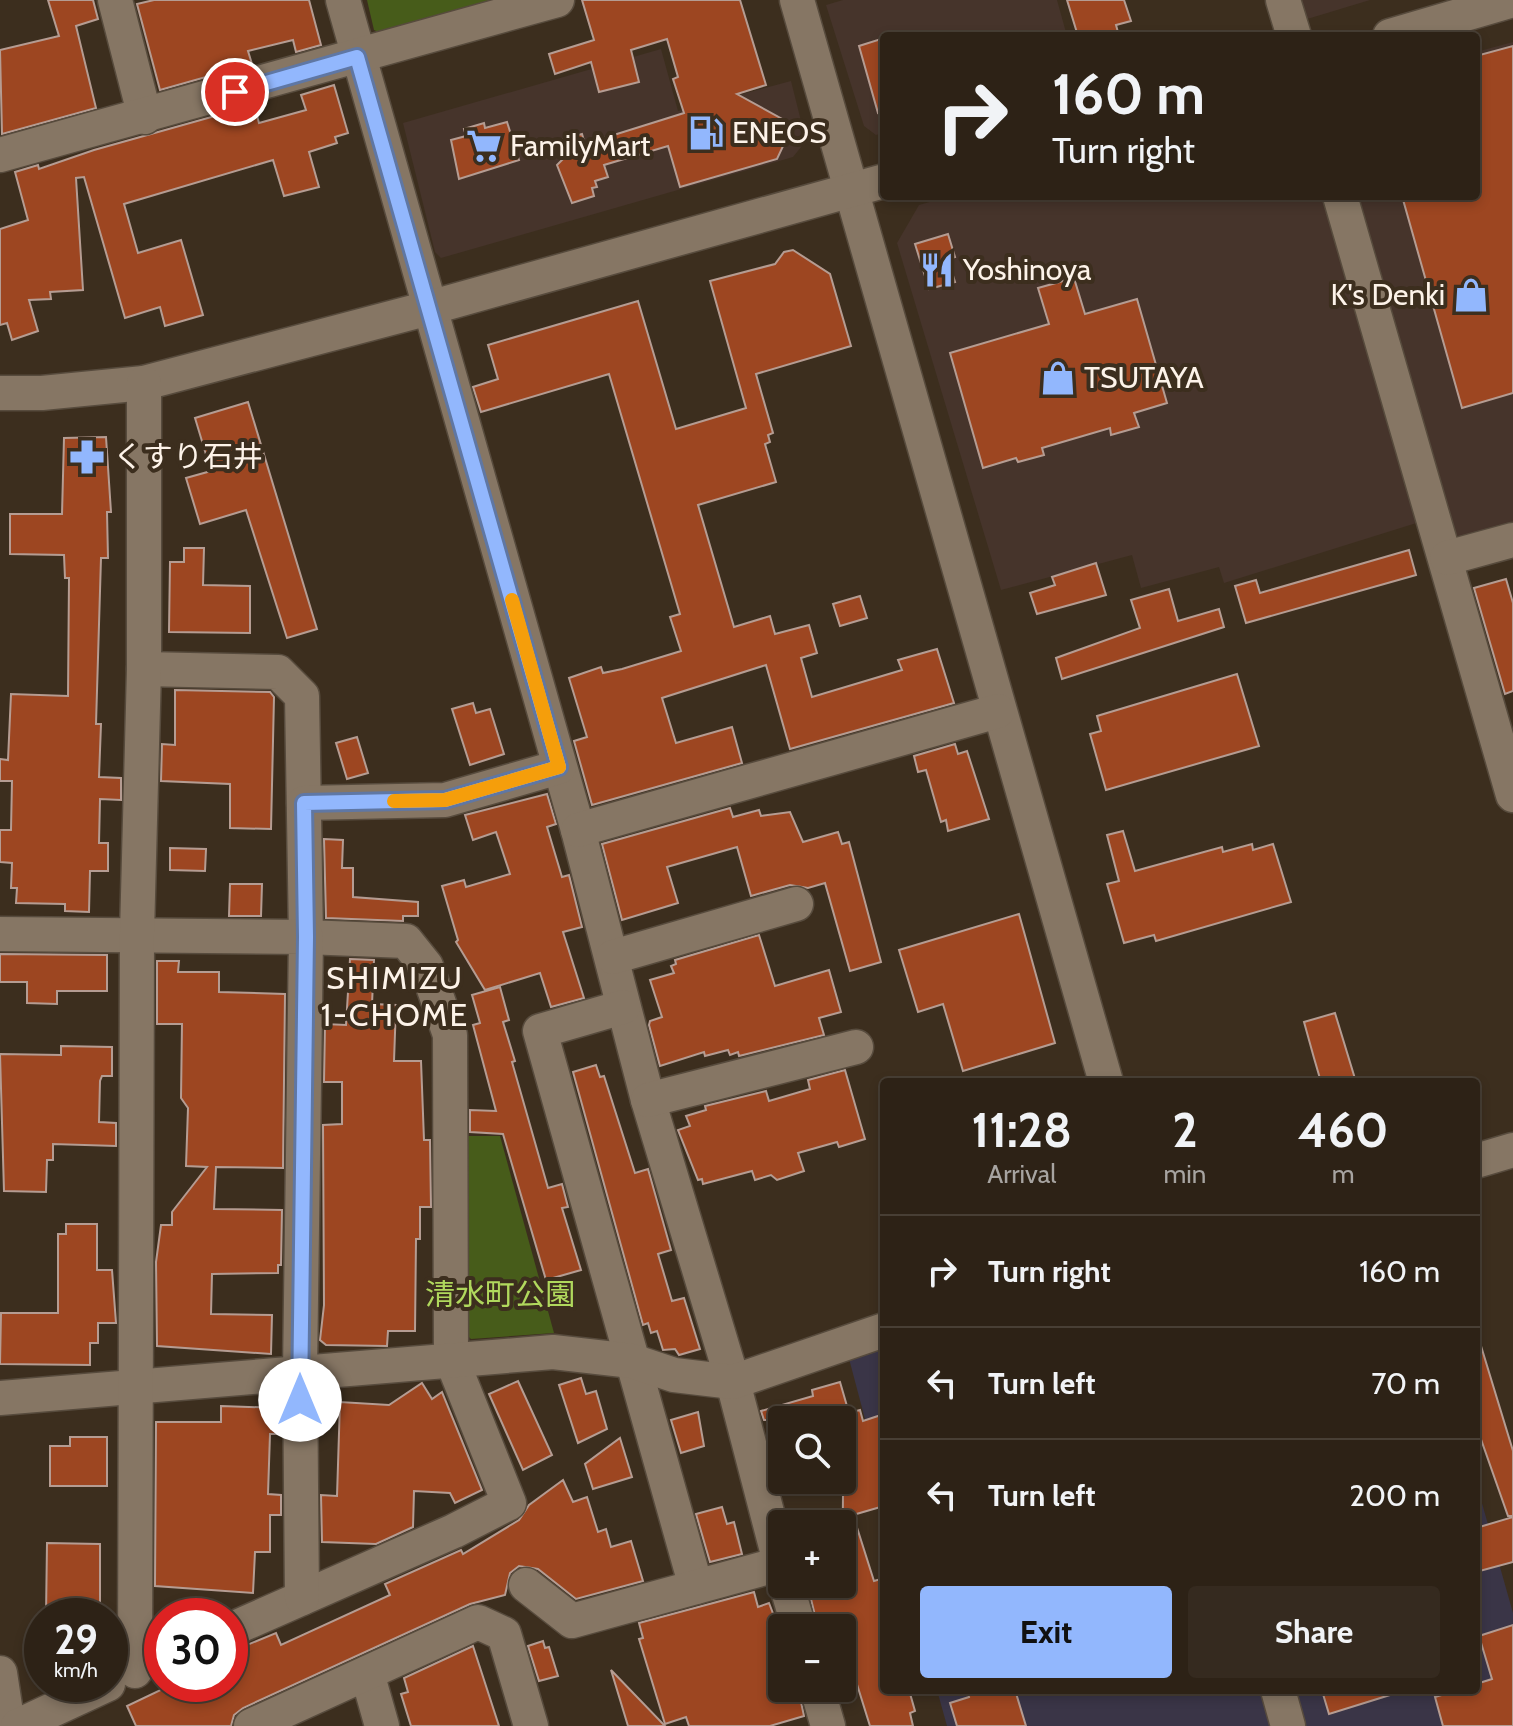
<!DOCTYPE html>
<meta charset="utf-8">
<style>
:root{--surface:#2d2216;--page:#352a1f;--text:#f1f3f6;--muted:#a7a4a1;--line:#483f35;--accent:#92b7fd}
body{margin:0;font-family:Cabin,"Noto Sans JP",sans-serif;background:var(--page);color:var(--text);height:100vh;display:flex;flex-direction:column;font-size:30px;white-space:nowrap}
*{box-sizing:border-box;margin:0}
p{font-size:26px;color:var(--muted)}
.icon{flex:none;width:44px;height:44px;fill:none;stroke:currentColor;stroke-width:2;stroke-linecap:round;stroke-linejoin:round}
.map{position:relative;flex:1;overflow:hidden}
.sheet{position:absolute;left:880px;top:1078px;width:600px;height:616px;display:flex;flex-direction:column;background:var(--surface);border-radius:8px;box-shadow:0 4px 12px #0003,0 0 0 2px var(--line)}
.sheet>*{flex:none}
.banner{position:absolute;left:880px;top:32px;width:600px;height:168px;border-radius:8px;box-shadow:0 4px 12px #0003,0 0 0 2px var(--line);background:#2d2216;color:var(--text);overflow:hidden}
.fabs{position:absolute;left:768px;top:1406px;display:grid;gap:16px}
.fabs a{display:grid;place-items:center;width:88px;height:88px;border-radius:8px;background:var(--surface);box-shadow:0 4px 12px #0003,0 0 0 2px var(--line);font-size:40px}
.speed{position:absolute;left:24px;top:1598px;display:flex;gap:16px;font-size:40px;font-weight:700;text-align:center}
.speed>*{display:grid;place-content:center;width:104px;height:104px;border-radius:50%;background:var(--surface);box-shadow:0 4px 12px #0003,0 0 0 2px var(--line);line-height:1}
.speed small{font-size:20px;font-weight:400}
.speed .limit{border:12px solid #d22;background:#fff;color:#111}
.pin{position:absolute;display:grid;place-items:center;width:68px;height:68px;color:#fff;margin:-34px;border:4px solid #fff;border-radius:50%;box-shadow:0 2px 8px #0007}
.me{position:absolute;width:88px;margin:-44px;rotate:0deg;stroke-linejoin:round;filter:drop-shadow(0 0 6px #0008)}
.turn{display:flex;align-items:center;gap:28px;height:168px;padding:0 40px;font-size:36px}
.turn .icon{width:104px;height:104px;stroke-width:2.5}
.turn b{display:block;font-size:56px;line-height:68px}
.eta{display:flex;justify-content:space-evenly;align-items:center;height:136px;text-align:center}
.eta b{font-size:48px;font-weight:700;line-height:56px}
.primary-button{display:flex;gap:16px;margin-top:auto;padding:16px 40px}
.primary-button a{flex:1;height:92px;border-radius:8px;background:var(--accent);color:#111;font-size:32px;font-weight:700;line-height:92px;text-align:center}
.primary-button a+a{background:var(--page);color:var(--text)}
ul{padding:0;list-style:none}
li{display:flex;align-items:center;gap:24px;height:112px;padding:0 40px;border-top:2px solid var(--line)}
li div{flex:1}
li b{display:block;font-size:30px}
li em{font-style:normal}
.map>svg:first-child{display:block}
.commercial{fill:#46342b}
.industrial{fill:#3a3547}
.green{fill:#475c1a}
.building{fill:#9d4621;stroke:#b59c92;stroke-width:2}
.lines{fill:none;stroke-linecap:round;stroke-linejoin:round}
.minor-casing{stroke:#574b3d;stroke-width:37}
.minor{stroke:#867664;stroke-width:34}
.route-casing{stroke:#5f77a4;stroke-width:20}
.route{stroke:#92b7fd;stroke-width:14}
.slow{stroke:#f59e0b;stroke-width:14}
.labels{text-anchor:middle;stroke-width:8;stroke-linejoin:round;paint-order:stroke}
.poi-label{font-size:30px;fill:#fdf3e9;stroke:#3c2e1e;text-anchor:start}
.park-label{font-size:30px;fill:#b0d85d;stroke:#3c2e1e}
.neighbourhood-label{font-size:32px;letter-spacing:2px;fill:#fdf3e9;stroke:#3c2e1e}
</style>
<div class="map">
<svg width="1513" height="1726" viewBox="0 0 1513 1726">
<rect width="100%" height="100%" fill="#3c2e1e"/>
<g class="commercial">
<polygon points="843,0 1057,0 1067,36 884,36 884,133 876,135 864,126 826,5"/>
<polygon points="1298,0 1370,0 1304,20"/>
<polygon points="1513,42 1513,531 1470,543 1446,529 1355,196 1476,196 1476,52"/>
<polygon points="661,49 678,111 791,81 806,141 793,157 441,258 435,252 403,123"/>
<polygon points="951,196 1332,196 1426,520 1224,583 1219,567 1141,588 1132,555 1001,590 897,243 919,205"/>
</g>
<g class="industrial">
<polygon points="884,1340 884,1491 847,1351"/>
<polygon points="1476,1482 1513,1613 1513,1726 947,1726 937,1690 1476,1690"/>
</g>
<g class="green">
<polygon points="367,0 514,0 387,36 374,30"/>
<polygon points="461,1136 500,1136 554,1333 471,1339 459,1327"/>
</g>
<g class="building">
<polygon points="48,0 93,0 98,19 76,26 96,108 2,134 0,50 59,36"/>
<polygon points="154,0 309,0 321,45 296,52 293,40 248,51 252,64 160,90 137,4"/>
<polygon points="582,0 740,0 766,85 737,94 793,125 777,159 680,187 668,146 604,165 608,177 595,181 597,187 592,188 594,196 572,203 557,165 566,156 561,140 582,134 585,144 684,113 673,79 678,77 667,39 631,50 639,82 599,92 591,62 555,74 549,54 594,40"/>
<polygon points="1067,0 1124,0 1131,21 1116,25 1119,36 1078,36"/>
<polygon points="884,38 884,112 878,113 859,46"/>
<polygon points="1513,46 1513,393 1462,408 1402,196 1476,196 1476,56"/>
<polygon points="334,85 348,133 335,137 337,143 309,152 319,187 284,196 273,160 124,204 138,253 181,240 203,315 165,326 160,307 125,318 84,177 76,178 83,290 50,292 51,299 29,300 38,331 12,340 7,323 0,325 0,229 28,220 15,172 38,165 39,169 94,150 254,105 259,123 306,110 301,95"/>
<polygon points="507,122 519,160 459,179 451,140 466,136 464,129 484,123 485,128"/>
<polygon points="948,234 955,257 948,259 955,282 929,289 915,244"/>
<polygon points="793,250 830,274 851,346 756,374 773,433 768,435 770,442 765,444 776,482 698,505 734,627 770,616 775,634 809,625 817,653 801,658 812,697 902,670 898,660 937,649 954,703 790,749 766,665 662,698 676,743 732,727 742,763 592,805 574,741 587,737 569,678 601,667 603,673 622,669 681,651 670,617 680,614 609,374 481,412 473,387 498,379 488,345 638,301 676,429 746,408 710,281 775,264 784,252"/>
<polygon points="1074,278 1085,314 1137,299 1167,403 1134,413 1139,427 1111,435 1110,428 1042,448 1044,455 1018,462 1016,458 983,468 950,353 1049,324 1038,288"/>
<polygon points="248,402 317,629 287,638 246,510 200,524 186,478 211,471 195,418"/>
<polygon points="106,437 111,512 107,512 108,558 101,558 96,724 101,724 99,777 121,778 121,800 100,799 99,843 108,843 108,871 90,871 89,912 65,911 65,904 16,903 17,888 11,888 12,863 0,862 0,830 11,830 12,781 0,781 0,759 8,760 11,694 68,696 69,578 65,578 64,555 10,554 10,514 62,514 64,438"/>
<polygon points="184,548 204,548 203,585 250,586 250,633 169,632 170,562 184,562"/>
<polygon points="1409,550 1416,575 1246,623 1235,586 1256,580 1260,593"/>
<polygon points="1096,563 1106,595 1037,614 1030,593 1055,585 1052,577"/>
<polygon points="1506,579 1513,603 1513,691 1505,694 1474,588"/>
<polygon points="1169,589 1178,621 1219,609 1224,627 1062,679 1056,658 1140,628 1131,600"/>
<polygon points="860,596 867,618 840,626 833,604"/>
<polygon points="1237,674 1259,746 1106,790 1090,734 1101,731 1097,716"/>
<polygon points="175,690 270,692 274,697 271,829 230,828 230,784 161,781 162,744 175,745"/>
<polygon points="473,703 476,713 490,709 504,754 470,765 452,709"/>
<polygon points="357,737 368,773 347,779 336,743"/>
<polygon points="955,744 958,754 967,751 989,819 948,831 946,820 941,822 926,770 918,772 914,756"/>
<polygon points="547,794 556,824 547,827 562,877 569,875 582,927 563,932 584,998 551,1007 540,973 485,990 456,942 458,940 442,886 464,880 466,887 510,874 496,832 473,840 465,815"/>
<polygon points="730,808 733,817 759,810 761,816 790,812 803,842 838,832 842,844 849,842 881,962 850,971 825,883 808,888 790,885 751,896 737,847 667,867 678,903 622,920 602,844"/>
<polygon points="1123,831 1135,871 1222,847 1223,852 1252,844 1253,850 1273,844 1291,902 1156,941 1154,935 1124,943 1107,884 1119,881 1107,835"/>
<polygon points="324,839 343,840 342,868 353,868 353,897 418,902 418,916 403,916 403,921 326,918"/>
<polygon points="170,848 206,849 205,871 170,870"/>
<polygon points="230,884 262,884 261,916 229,916"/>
<polygon points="1019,914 1055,1043 963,1071 943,1004 918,1012 899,950"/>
<polygon points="759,935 775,986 829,970 841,1012 819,1018 824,1035 739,1056 738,1052 730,1055 728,1050 705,1056 704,1052 660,1066 649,1025 650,1021 662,1017 650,980 674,973 671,966 676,964 675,960"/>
<polygon points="0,954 107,955 107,991 57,991 57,1004 27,1003 27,982 0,982"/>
<polygon points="350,959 374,960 372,1004 396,1005 394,1061 421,1061 424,1140 430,1140 431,1207 420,1207 420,1239 416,1239 415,1331 388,1331 387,1346 326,1345 320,1340 324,1305 323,1125 342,1124 342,1082 324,1082 325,1024 346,1025"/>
<polygon points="157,961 179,961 178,972 219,972 219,992 285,994 283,1168 216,1167 214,1209 282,1210 281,1265 278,1265 278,1273 212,1274 211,1314 272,1315 271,1354 157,1346 156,1262 161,1225 172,1225 172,1212 207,1167 186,1166 188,1108 181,1098 182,1024 157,1024"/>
<polygon points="500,987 509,1020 503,1022 515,1061 512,1062 548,1188 562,1184 568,1207 562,1208 581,1270 546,1280 503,1134 470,1132 470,1110 496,1111 473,1025 480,1023 472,995"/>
<polygon points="1335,1013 1356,1082 1321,1082 1314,1058 1304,1022"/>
<polygon points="61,1046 112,1047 112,1076 102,1076 100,1081 99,1122 116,1123 116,1146 53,1144 53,1160 47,1160 46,1192 4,1191 0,1054 61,1055"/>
<polygon points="596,1065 600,1077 604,1076 635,1173 648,1169 671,1250 658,1254 672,1301 684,1298 700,1349 679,1355 675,1349 663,1350 657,1331 651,1333 648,1323 643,1325 573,1072"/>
<polygon points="845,1070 865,1139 839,1147 837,1142 798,1153 804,1171 777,1180 771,1175 755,1180 752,1171 703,1184 702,1179 698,1180 678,1130 690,1126 686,1116 706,1110 705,1106 766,1091 769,1101 810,1089 808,1080"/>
<polygon points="66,1224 97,1224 97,1270 112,1270 116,1323 98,1323 98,1343 90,1343 90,1365 0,1364 1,1313 58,1313 58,1234 66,1234"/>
<polygon points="1476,1346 1481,1346 1513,1451 1513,1516 1508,1516 1476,1425"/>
<polygon points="581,1378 586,1394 596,1391 607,1429 578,1443 559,1385"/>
<polygon points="518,1381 552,1455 523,1470 489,1394"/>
<polygon points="840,1382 849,1413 860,1410 863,1421 884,1414 884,1506 853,1515 874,1581 884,1578 884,1690 909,1690 915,1711 910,1713 913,1726 870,1726 855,1678 842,1682 842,1628 818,1628 811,1599 842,1590 843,1495 838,1480 842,1480 842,1420 764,1420 761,1411 813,1396 812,1390"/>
<polygon points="422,1383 432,1399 442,1392 482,1490 455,1503 450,1493 414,1491 413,1527 376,1544 322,1542 321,1495 337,1496 340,1402 389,1405"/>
<polygon points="221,1406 280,1408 281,1434 270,1434 268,1494 281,1495 281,1515 270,1515 270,1552 255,1552 253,1593 155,1586 156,1422 221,1422"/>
<polygon points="698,1412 704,1446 681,1453 671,1420"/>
<polygon points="70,1437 107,1437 107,1486 50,1486 50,1446 70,1446"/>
<polygon points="620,1438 632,1477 593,1489 585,1464"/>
<polygon points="563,1480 573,1502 587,1497 598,1532 606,1529 611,1547 631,1541 643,1581 576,1599 538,1569 519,1566 510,1573 505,1595 470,1604 243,1708 234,1715 231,1726 136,1726 127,1706 173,1684 178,1695 201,1684 230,1684 230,1652 276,1633 281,1645 390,1595 385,1584 461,1550 463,1554 519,1520 529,1505"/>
<polygon points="722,1507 727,1524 734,1522 742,1554 710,1562 696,1514"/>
<polygon points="1513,1517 1513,1562 1476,1572 1476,1528"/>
<polygon points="47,1543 100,1544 100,1616 46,1616"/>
<polygon points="754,1592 758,1607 769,1603 782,1637 782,1688 798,1688 804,1716 770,1726 689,1726 686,1717 665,1724 639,1639 643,1638 639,1623"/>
<polygon points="1513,1625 1513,1726 1443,1726 1435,1697 1458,1690 1476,1690 1476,1684 1492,1679 1479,1636"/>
<polygon points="543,1641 545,1648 549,1647 558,1676 539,1681 528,1646"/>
<polygon points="473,1646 499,1726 411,1726 401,1694 408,1692 404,1678"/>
<polygon points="611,1670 665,1726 628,1726"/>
<polygon points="967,1690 1015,1690 1026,1726 957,1726 950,1703 969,1697"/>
<polygon points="1336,1690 1389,1690 1390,1695 1329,1714 1323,1694"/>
</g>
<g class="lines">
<g class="minor-casing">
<g id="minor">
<polyline points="115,0 145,117"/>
<polyline points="343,0 578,830 648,1100 733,1382 782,1570"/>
<polyline points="797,0 1106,1082"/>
<polyline points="1283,0 1294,36"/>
<polyline points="1390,36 1513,0"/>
<polyline points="0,155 557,0"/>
<polyline points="1340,196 1513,795"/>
<polyline points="0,393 42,393 144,383 429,308 884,181"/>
<polyline points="1447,558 1513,540"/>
<polyline points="144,669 278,672 302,696 306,937 406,941 426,966 450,1035 451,1358 509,1503 454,1531 230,1630"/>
<polyline points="304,803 445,800 559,767"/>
<polyline points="578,830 998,711"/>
<polyline points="0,934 306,937 300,1372 302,1598"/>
<polyline points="613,957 796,904"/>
<polyline points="623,1007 540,1031 696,1587"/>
<polyline points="648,1100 856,1047"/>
<polyline points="1476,1161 1513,1150"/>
<polyline points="0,1398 553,1352 632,1361 674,1375 733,1382 884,1330"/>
<polyline points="786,1584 799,1628"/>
<polyline points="526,1585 572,1621 780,1564"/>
<polyline points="135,1671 137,933 144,669 144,383"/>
<polyline points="0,1673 8,1726"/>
<polyline points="367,1673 382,1726"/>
<polyline points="817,1688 828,1726"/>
<polyline points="1278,1690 1288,1726"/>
<polyline points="18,1726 108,1684"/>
<polyline points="251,1726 478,1622 504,1634 531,1726"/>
</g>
</g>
<use href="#minor" class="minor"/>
</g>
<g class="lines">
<g class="route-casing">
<polyline id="route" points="235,92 357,57 559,767 445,800 304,803 306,937 300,1400"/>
</g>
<use href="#route" class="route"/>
<polyline class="slow" points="394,801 445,800 559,767 512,600"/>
</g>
<defs>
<g id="fuel-bare" transform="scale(2.76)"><path d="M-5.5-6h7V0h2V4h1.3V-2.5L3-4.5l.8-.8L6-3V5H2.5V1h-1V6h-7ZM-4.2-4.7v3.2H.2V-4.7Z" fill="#92b7fd" stroke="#3c2e1e" stroke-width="2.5" paint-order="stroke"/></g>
<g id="supermarket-bare" transform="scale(2.76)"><path d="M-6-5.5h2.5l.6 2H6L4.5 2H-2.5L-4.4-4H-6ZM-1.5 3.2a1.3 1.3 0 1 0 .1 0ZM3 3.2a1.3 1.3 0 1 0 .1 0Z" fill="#92b7fd" stroke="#3c2e1e" stroke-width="2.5" paint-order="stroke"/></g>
<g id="restaurant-bare" transform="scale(2.76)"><path d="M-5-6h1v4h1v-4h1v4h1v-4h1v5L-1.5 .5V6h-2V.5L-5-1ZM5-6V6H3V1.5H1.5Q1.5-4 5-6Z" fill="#92b7fd" stroke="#3c2e1e" stroke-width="2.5" paint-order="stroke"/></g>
<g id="shop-bare" transform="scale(2.76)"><path d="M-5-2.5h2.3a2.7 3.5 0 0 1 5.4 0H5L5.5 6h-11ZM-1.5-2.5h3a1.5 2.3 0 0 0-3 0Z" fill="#92b7fd" stroke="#3c2e1e" stroke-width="2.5" paint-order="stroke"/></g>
<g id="pharmacy-bare" transform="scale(2.76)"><path d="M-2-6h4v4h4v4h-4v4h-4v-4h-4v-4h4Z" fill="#92b7fd" stroke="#3c2e1e" stroke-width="2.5" paint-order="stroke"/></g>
</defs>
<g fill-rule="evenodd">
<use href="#fuel-bare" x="706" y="133"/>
<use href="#supermarket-bare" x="484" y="146"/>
<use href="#restaurant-bare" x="937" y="270"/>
<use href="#shop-bare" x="1471" y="295"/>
<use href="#shop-bare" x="1058" y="378"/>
<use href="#pharmacy-bare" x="87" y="457"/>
</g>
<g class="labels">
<g class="poi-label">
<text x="732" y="143">ENEOS</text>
<text x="510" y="156">FamilyMart</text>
<text x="963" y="280">Yoshinoya</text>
<text x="1445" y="305" text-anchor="end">K's Denki</text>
<text x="1084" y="388">TSUTAYA</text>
<text x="113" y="467">くすり石井</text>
</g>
<g class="park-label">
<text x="500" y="1305">清水町公園</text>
</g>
<g class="neighbourhood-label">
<text x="395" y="989">SHIMIZU<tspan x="395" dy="37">1-CHOME</tspan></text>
</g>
</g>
</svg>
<div class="fabs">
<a><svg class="icon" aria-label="search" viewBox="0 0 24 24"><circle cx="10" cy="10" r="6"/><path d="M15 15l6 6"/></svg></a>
<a>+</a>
<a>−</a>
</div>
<div class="speed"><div>29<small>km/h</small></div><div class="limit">30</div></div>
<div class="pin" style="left:235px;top:92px;background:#d93025"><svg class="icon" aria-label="arrive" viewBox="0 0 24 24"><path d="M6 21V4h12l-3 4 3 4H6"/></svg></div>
<svg class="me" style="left:300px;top:1400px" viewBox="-20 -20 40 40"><circle r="19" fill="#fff"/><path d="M0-13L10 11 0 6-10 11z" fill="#92b7fd"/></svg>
<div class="banner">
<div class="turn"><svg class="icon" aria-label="right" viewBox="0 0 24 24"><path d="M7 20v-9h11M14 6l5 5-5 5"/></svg><div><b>160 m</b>Turn right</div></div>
</div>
<section class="sheet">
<div class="eta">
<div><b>11:28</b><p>Arrival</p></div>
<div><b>2</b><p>min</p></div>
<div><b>460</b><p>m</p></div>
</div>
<ul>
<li><svg class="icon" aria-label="right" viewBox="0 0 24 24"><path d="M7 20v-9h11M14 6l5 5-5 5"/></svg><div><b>Turn right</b></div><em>160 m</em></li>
<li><svg class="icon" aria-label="left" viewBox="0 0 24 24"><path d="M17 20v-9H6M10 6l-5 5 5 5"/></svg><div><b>Turn left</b></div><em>70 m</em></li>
<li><svg class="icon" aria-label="left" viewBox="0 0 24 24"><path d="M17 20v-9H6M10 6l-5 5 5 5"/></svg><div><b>Turn left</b></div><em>200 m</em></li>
</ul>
<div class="primary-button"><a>Exit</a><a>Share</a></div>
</section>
</div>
